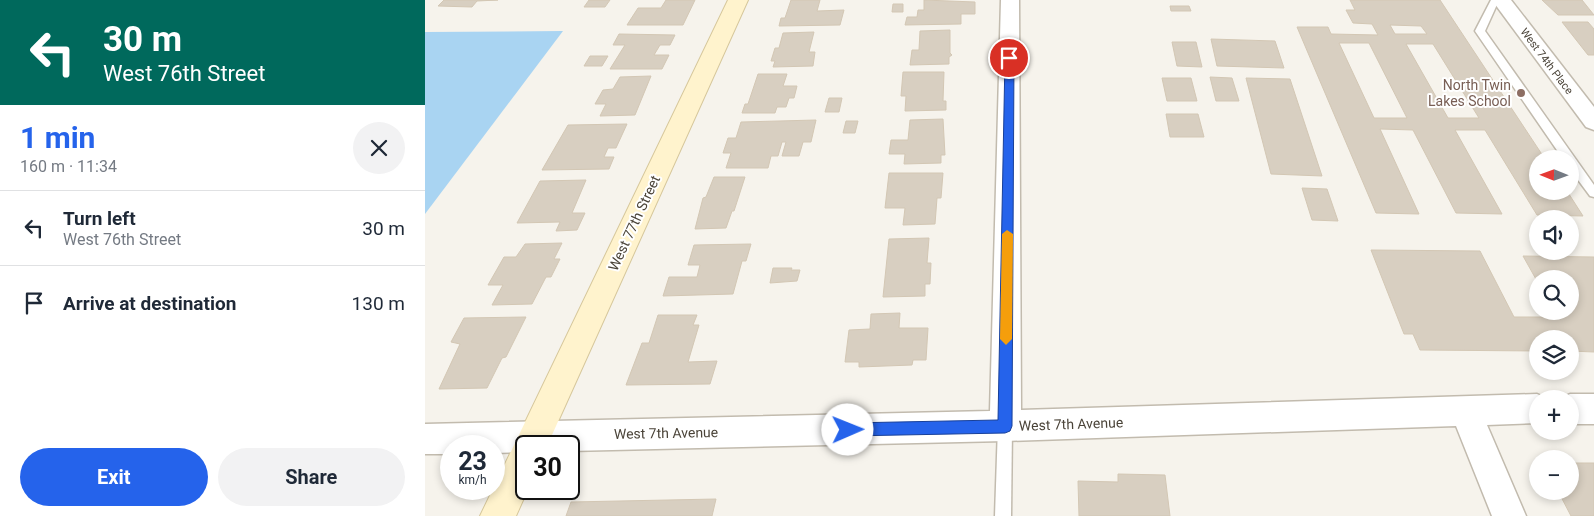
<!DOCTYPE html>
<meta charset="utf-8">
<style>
:root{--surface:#fff;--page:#f2f2f3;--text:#1f2937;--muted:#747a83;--line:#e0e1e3;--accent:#2563eb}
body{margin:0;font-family:Roboto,sans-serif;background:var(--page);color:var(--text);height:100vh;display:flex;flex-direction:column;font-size:19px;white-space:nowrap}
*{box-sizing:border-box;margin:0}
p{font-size:16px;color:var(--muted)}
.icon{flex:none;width:28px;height:28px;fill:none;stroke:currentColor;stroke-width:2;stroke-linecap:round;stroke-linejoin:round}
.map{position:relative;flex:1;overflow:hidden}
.drawer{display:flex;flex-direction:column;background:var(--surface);width:425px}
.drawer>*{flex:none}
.guide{background:#00695c;color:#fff;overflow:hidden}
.needle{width:32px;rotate:271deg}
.buttons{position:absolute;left:1104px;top:150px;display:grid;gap:10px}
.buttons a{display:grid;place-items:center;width:50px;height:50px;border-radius:50%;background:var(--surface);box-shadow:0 2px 8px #0003;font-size:25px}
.speed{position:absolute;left:15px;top:435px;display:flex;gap:10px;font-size:25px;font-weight:700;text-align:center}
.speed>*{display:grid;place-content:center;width:65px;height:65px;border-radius:50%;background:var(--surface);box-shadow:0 2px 8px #0003;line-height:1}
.speed small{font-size:12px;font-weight:400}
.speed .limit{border:2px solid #111;border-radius:8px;background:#fff;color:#111}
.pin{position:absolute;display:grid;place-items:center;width:42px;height:42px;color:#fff;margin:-21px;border:2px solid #fff;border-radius:50%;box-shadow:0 1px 5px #0007}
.me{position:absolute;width:55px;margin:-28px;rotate:89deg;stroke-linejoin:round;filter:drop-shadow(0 0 4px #0008)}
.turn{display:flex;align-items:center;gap:18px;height:105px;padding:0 20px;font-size:22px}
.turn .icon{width:65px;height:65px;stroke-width:2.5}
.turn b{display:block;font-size:35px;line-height:42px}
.round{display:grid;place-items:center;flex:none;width:52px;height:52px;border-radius:26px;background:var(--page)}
.headline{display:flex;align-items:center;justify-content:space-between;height:85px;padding:0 20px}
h1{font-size:30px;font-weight:700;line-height:38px;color:var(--accent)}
.button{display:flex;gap:10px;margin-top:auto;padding:10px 20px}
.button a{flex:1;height:58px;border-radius:30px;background:var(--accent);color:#fff;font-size:20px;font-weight:700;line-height:58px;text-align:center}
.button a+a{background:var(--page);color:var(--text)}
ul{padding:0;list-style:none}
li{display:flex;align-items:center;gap:15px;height:75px;padding:0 20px;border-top:1px solid var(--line)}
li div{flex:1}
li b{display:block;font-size:19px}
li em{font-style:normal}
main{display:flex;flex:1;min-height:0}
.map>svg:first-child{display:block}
.water{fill:#a9d4f2}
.building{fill:#d8cfc1;stroke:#d3c7b4;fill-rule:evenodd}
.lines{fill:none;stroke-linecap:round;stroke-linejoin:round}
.lane-casing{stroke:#c2bbae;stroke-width:3}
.street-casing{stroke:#c2bbae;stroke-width:3}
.secondary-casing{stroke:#d6c79b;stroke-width:2}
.lane{fill:#fff;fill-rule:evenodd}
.street{fill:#fff;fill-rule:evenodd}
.secondary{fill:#fff3cd;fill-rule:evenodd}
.route{fill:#2563eb;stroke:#184099}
.slow{fill:#f59e0b}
.education-dot{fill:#8d6e63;stroke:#fff;stroke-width:2}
.labels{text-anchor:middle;stroke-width:4;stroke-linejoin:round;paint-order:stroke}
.far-street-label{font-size:11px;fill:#4b4439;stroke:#fff}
.education-label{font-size:14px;fill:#785e54;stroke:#fff;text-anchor:end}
.street-label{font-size:14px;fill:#4b4439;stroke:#fff}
</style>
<main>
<section class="drawer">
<div class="guide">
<div class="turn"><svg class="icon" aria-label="left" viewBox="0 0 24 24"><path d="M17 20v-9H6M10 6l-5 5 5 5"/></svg><div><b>30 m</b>West 76th Street</div></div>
</div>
<div class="headline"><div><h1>1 min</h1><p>160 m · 11:34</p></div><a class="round"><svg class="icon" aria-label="close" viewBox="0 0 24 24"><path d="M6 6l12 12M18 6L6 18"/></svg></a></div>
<ul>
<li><svg class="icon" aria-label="left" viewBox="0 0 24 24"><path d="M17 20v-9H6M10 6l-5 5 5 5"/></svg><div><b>Turn left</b><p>West 76th Street</p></div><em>30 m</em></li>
<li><svg class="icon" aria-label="arrive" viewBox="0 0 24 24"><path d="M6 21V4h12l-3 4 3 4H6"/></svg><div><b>Arrive at destination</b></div><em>130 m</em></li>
</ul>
<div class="button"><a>Exit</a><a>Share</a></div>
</section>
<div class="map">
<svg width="1169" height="516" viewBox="0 0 1169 516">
<rect width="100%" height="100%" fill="#f6f3ec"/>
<polygon class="water" points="138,31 0,214 0,32"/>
<g class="building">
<polygon points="19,0 73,0 52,1 47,7 13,6"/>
<polygon points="164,0 185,0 180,7 159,7"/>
<polygon points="241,0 270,0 258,25 202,25 213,8 236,8"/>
<polygon points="366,0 395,0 392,11 419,10 415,25 354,26 356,18 360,18"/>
<polygon points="499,0 550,2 550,14 536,14 536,24 480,25 482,17 492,17 493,10 499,10"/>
<path d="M 925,0 L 1015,0 L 1120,159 L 1112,159 L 1112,191 L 1142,191 L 1158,216 L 1112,215 L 1060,130 L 1030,130 L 1077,214 L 1031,213 L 988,130 L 955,129 L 994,214 L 951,213 L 872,27 L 903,27 L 906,34 L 953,35 L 947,24 L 928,23 L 921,10 L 930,10 ZM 965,25 L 996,26 L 1002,34 L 970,34 ZM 914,43 L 944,43 L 982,118 L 949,118 ZM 981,44 L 1008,44 L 1054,118 L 1023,118 Z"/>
<polygon points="1117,0 1157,0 1169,15 1133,15"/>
<polygon points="468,4 478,4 478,12 467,12"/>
<polygon points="745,6 764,6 766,11 746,11"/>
<polygon points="1137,22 1163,22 1169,29 1169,55 1163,55"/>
<polygon points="525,30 525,53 527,55 524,57 524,64 485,65 487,50 494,50 495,31"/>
<polygon points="389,32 384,52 390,52 388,66 348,67 350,61 346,61 350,48 354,48 358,33"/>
<polygon points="194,34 250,35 245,45 235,45 229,55 244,55 237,69 185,69 200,45 188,45"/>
<polygon points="786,39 850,41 859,68 792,66"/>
<polygon points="747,42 771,42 777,67 752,66"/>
<polygon points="165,56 183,56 177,66 159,66"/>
<polygon points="478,72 519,72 518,101 521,101 521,110 480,111 481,96 476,96"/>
<polygon points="333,74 362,74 358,86 372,86 369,98 364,98 361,107 352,107 350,113 317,113 320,104 323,104"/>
<polygon points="226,76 210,115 175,116 181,104 170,104 178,90 188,89 195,77"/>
<polygon points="785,77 807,78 814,101 791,101"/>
<polygon points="737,78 766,78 772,101 742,101"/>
<polygon points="821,78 865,79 897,176 846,174"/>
<polygon points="404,98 417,98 414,112 400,112"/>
<polygon points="741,114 773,114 779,137 745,137"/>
<polygon points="518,119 520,155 516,155 516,163 479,164 480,154 464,154 466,140 483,140 485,120"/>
<polygon points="391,120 386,142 378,142 374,156 357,156 361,142 357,142 353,156 346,156 343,168 301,168 306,153 298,153 303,138 311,138 316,122"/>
<polygon points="421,121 433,121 430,133 418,133"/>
<polygon points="202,124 191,148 183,148 179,157 189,157 184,169 117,170 143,125"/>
<polygon points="464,173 518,173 516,198 512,198 510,224 478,225 480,208 460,208"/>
<polygon points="289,177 320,177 309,211 307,211 301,228 270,229 278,198 281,197"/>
<polygon points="161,180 147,213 160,213 152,230 131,231 135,222 92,223 115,181"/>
<polygon points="877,188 902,189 913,221 887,220"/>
<polygon points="504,238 502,263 506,263 505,284 500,284 500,296 458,297 464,239"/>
<polygon points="137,243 129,259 135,259 126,277 121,277 107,304 67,305 78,285 63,285 79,257 91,257 100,244"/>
<polygon points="326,244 321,261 317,261 308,294 238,296 244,277 272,277 275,265 263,265 269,245"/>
<polygon points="946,250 1055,251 1089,317 1133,317 1130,311 1145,311 1145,279 1112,279 1112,281 1098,256 1169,257 1169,352 1145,351 1145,339 1112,339 1112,351 995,350 988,334 979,334"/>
<polygon points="348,268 367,268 366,270 375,270 372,281 345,283"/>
<polygon points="475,313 474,328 503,328 501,360 488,360 487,365 434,367 434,362 420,362 424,330 445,329 446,314"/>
<polygon points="233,315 272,315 268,325 274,325 263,362 292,361 285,384 201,385 217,343 224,343"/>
<polygon points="101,317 81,357 77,358 62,388 14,389 35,344 26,342 39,318"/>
<polygon points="1145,463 1169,463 1169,516 1146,516 1133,491 1145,491"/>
<polygon points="693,474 740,475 745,516 654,516 653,481 693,482"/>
<polygon points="291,499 287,516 141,516 146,502"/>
</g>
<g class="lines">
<g class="lane-casing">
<g id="lane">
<polygon points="1066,0 1074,0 1060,31 1169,185 1169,197 1165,196 1145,169 1145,159 1138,159 1050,31"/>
<polygon points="580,419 585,421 587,426 586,516 570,516 573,426 575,421"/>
</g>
</g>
<g class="street-casing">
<g id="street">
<polygon points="576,0 594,0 596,410 1112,394 1123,399 1112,399 1112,423 1062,425 1101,516 1067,516 1031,426 580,441 144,451 144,446 101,446 101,452 69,453 69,446 26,446 26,454 0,454 0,424 565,411"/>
<polygon points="1067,0 1086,0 1169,107 1169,130 1161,127"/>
<polygon points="1145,394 1169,394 1169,424 1145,424 1145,399 1134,399"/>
</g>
</g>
<g class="secondary-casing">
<polygon id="secondary" points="303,0 323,0 122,446 101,446 101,489 103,489 91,516 55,516"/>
</g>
<use href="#lane" class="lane"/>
<use href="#street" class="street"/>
<use href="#secondary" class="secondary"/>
</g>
<polygon class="route" points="584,55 589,58 587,426 585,431 580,433 423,436 418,434 416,430 418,425 423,423 573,420 580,58"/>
<polygon class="slow" points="582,230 588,234 587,339 581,345 575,339 577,234"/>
<circle class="education-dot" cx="1096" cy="93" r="5"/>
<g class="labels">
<g class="far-street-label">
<text transform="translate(1122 61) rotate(53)" y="4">West 74th Place</text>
</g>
<g class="education-label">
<text x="1086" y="90">North Twin<tspan x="1086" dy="16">Lakes School</tspan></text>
</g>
<g class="street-label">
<text transform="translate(209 223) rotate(-65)" y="5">West 77th Street</text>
<text transform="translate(646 424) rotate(-2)" y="5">West 7th Avenue</text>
<text transform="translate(241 433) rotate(-1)" y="5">West 7th Avenue</text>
</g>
</g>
</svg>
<div class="buttons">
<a><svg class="needle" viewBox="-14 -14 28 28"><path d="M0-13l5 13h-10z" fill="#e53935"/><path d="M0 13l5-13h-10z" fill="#747a83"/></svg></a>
<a><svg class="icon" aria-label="sound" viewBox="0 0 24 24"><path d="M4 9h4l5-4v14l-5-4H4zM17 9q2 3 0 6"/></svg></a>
<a><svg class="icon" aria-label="search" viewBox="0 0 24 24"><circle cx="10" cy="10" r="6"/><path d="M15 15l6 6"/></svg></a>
<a><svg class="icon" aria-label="layers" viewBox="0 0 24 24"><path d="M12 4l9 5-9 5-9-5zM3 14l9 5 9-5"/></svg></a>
<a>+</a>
<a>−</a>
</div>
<div class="speed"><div>23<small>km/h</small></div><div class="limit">30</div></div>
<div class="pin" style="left:584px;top:58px;background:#d93025"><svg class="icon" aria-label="arrive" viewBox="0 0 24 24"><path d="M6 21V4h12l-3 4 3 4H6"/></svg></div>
<svg class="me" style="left:423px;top:430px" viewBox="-20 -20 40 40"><circle r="19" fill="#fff"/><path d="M0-13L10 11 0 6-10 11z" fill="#2563eb"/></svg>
</div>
</main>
